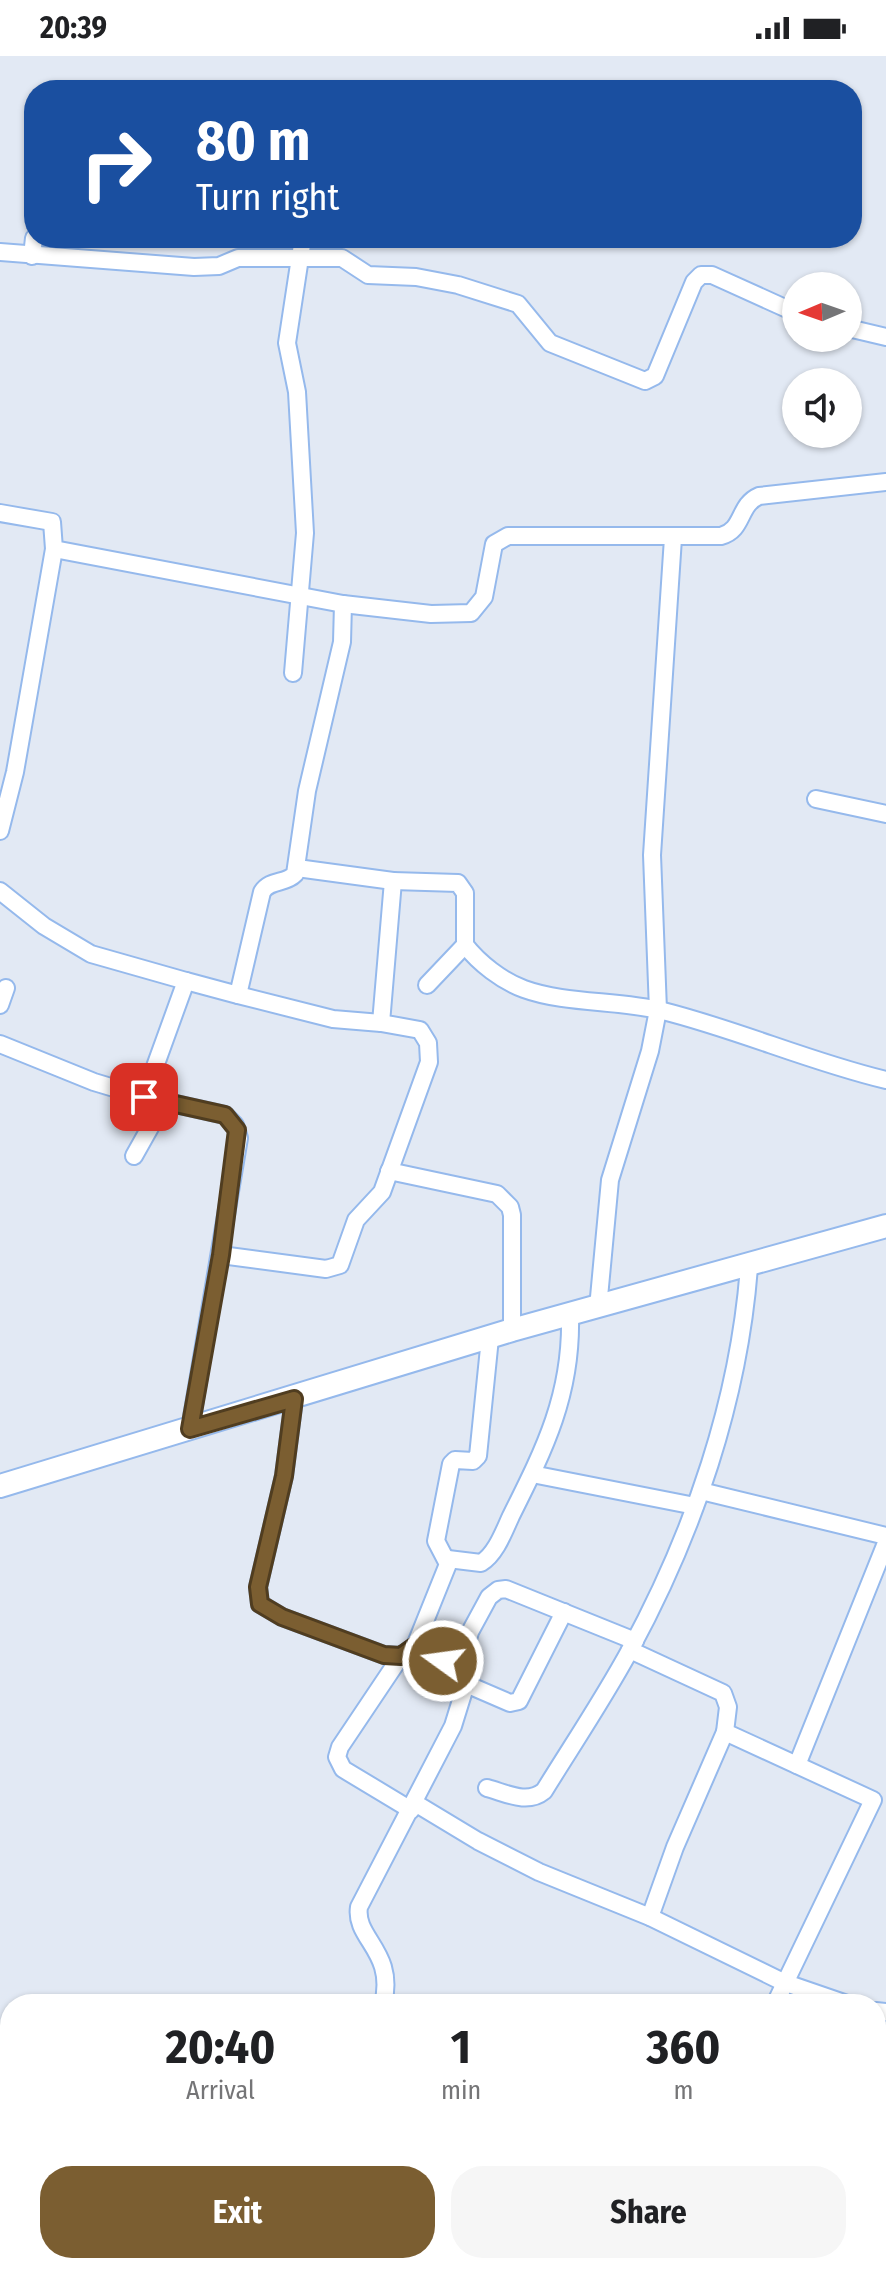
<!DOCTYPE html>
<style>
:root{--surface:#fff;--page:#f6f6f6;--text:#202124;--muted:#757577;--accent:#7b5e31}
body{margin:0;font-family:"Fira Sans Condensed",sans-serif;background:var(--page);color:var(--text);height:100vh;display:flex;flex-direction:column;font-size:30px;white-space:nowrap}
*{box-sizing:border-box;margin:0}
p{font-size:26px;color:var(--muted)}
.icon{flex:none;width:44px;height:44px;fill:none;stroke:currentColor;stroke-width:2;stroke-linecap:round;stroke-linejoin:round}
.map{position:relative;flex:1;overflow:hidden}
.sheet{position:absolute;left:0px;top:1938px;width:886px;height:280px;display:flex;flex-direction:column;background:var(--surface);border-radius:32px 32px 0 0;box-shadow:0 2px 6px #0004}
.sheet>*{flex:none}
.top-card{position:absolute;left:24px;top:24px;width:838px;height:168px;border-radius:32px;box-shadow:0 2px 6px #0004;background:#1a4fa0;color:#fff;overflow:hidden}
.needle{width:52px;rotate:268deg}
.buttons{position:absolute;left:782px;top:216px;display:grid;gap:16px}
.buttons a{display:grid;place-items:center;width:80px;height:80px;border-radius:50%;background:var(--surface);box-shadow:0 2px 6px #0004;font-size:40px}
.pin{position:absolute;display:grid;place-items:center;width:68px;height:68px;color:#fff;margin:-34px;border-radius:16px;box-shadow:0 4px 12px #0006}
.me{position:absolute;width:88px;margin:-44px;rotate:284deg;stroke-linejoin:round;filter:drop-shadow(0 0 6px #0008)}
.turn{display:flex;align-items:center;gap:28px;height:168px;padding:0 40px;font-size:36px}
.turn .icon{width:104px;height:104px;stroke-width:2.5}
.turn b{display:block;font-size:56px;line-height:68px}
.eta{display:flex;justify-content:space-evenly;align-items:center;height:136px;text-align:center}
.eta b{font-size:48px;font-weight:700;line-height:56px}
.cta{display:flex;gap:16px;margin-top:auto;padding:16px 40px}
.cta a{flex:1;height:92px;border-radius:32px;background:var(--accent);color:#fff;font-size:32px;font-weight:700;line-height:92px;text-align:center}
.cta a+a{background:var(--page);color:var(--text)}
.status{display:flex;justify-content:space-between;align-items:center;height:56px;padding:0 40px;background:var(--surface);direction:ltr}
.status svg{height:22px;fill:currentColor}
.map>svg:first-child{display:block}
.lines{fill:none;stroke-linecap:round;stroke-linejoin:round}
.minor-casing{stroke:#95b9ec;stroke-width:20}
.tertiary-casing{stroke:#95b9ec;stroke-width:26}
.minor{stroke:#fff;stroke-width:16}
.tertiary{stroke:#fff;stroke-width:22}
.route-casing{stroke:#503d20;stroke-width:20}
.route{stroke:#7b5e31;stroke-width:14}
</style>
<div class="status"><b>20:39</b><svg viewBox="0 0 49 12"><path d="M0 12V9h3v3zM5 12V6h3v6zM10 12V3h3v9zM15 12V0h3v12zM26 1h20v11H26zM47 4h2v5h-2z"/></svg></div>
<div class="map">
<svg width="886" height="2218" viewBox="0 0 886 2218">
<rect width="100%" height="100%" fill="#e2e9f4"/>
<g class="lines">
<g class="minor-casing">
<g id="minor">
<polyline points="0,196 194,211 219,210 238,202 342,202 368,219 416,221 458,229 518,248 550,287 645,325 655,320 694,226 701,219 712,219 796,257"/>
<polyline points="32,200 34,182"/>
<polyline points="848,272 886,281"/>
<path d="M 0,457 L 52,466 L 54,493 L 343,548 L 431,558 L 471,557 L 484,541 L 494,488 L 508,480 L 721,480 C 744,474 738,449 759,440 L 886,426"/>
<polyline points="293,617 305,477 297,336 287,287 303,182"/>
<polyline points="816,743 886,758"/>
<polyline points="0,775 15,716 54,493"/>
<path d="M 393,825 L 458,827 L 465,837 L 465,889 C 479,907 502,925 524,933 C 565,948 619,944 663,955 C 739,974 810,1006 886,1024"/>
<polyline points="0,835 44,870 91,898 186,925"/>
<polyline points="427,929 465,889"/>
<polyline points="238,939 333,963 381,967"/>
<polyline points="0,949 6,932"/>
<polyline points="0,988 94,1026 144,1041"/>
<polyline points="134,1100 157,1059 160,1046"/>
<polyline points="389,1115 497,1138 510,1151 512,1159 512,1274"/>
<polyline points="221,1199 326,1213 340,1209 356,1164 382,1136 429,1006 428,987 420,974 381,967 393,825 297,812"/>
<polyline points="598,1252 610,1124 650,995 658,954 652,799 673,482"/>
<polyline points="294,1343 284,1420 258,1531 260,1548 282,1561 384,1599 401,1600 415,1590"/>
<path d="M 190,1373 L 239,1082 L 235,1069 L 225,1059 L 144,1041 L 186,925 L 238,939 L 262,836 C 270,823 286,828 295,818 L 307,735 L 342,586 L 343,548"/>
<polyline points="532,1418 695,1450"/>
<polyline points="701,1435 886,1480"/>
<path d="M 448,1503 L 481,1507 C 496,1498 504,1475 511,1460 C 545,1392 572,1338 570,1260"/>
<polyline points="630,1594 723,1637 728,1651 725,1676 873,1744 775,1948"/>
<polyline points="401,1600 340,1691 337,1701 343,1713 411,1754"/>
<polyline points="462,1612 415,1590 448,1508 436,1485 451,1408 455,1404 473,1405 478,1400 490,1282"/>
<polyline points="466,1628 510,1647 519,1645 564,1556"/>
<polyline points="797,1709 886,1487"/>
<path d="M 487,1732 C 506,1737 527,1749 544,1735 C 573,1688 604,1642 630,1594 C 694,1476 739,1344 749,1211"/>
<polyline points="415,1747 478,1785 539,1816 650,1861 783,1926 847,1948"/>
<polyline points="650,1861 675,1791 725,1676"/>
<path d="M 383,1948 C 396,1895 354,1883 359,1851 L 453,1670 L 466,1628 L 462,1605 L 470,1576 L 489,1541 L 498,1534 L 506,1533 L 635,1585"/>
<polyline points="876,1955 886,1956"/>
<polyline points="0,2035 10,2036"/>
<polyline points="571,2208 606,2218"/>
<polyline points="316,2218 319,2208"/>
<polyline points="677,2218 682,2208"/>
</g>
</g>
<g class="tertiary-casing">
<polyline id="tertiary" points="0,1430 512,1274 886,1170"/>
</g>
<use href="#minor" class="minor"/>
<use href="#tertiary" class="tertiary"/>
</g>
<g class="lines">
<g class="route-casing">
<polyline id="route" points="144,1041 225,1059 237,1074 221,1199 190,1373 294,1343 284,1420 258,1531 260,1548 282,1561 384,1599 401,1600 415,1590 443,1605"/>
</g>
<use href="#route" class="route"/>
</g>
</svg>
<div class="buttons">
<a><svg class="needle" viewBox="-14 -14 28 28"><path d="M0-13l5 13h-10z" fill="#e53935"/><path d="M0 13l5-13h-10z" fill="#757577"/></svg></a>
<a><svg class="icon" aria-label="sound" viewBox="0 0 24 24"><path d="M4 9h4l5-4v14l-5-4H4zM17 9q2 3 0 6"/></svg></a>
</div>
<div class="pin" style="left:144px;top:1041px;background:#d93025"><svg class="icon" aria-label="arrive" viewBox="0 0 24 24"><path d="M6 21V4h12l-3 4 3 4H6"/></svg></div>
<svg class="me" style="left:443px;top:1605px" viewBox="-20 -20 40 40"><circle r="17" fill="#7b5e31" stroke="#fff" stroke-width="3"/><path d="M0-11L8 9 0 5-8 9z" fill="#fff"/></svg>
<div class="top-card">
<div class="turn"><svg class="icon" aria-label="right" viewBox="0 0 24 24"><path d="M7 20v-9h11M14 6l5 5-5 5"/></svg><div><b>80 m</b>Turn right</div></div>
</div>
<section class="sheet">
<div class="eta">
<div><b>20:40</b><p>Arrival</p></div>
<div><b>1</b><p>min</p></div>
<div><b>360</b><p>m</p></div>
</div>
<div class="cta"><a>Exit</a><a>Share</a></div>
</section>
</div>
